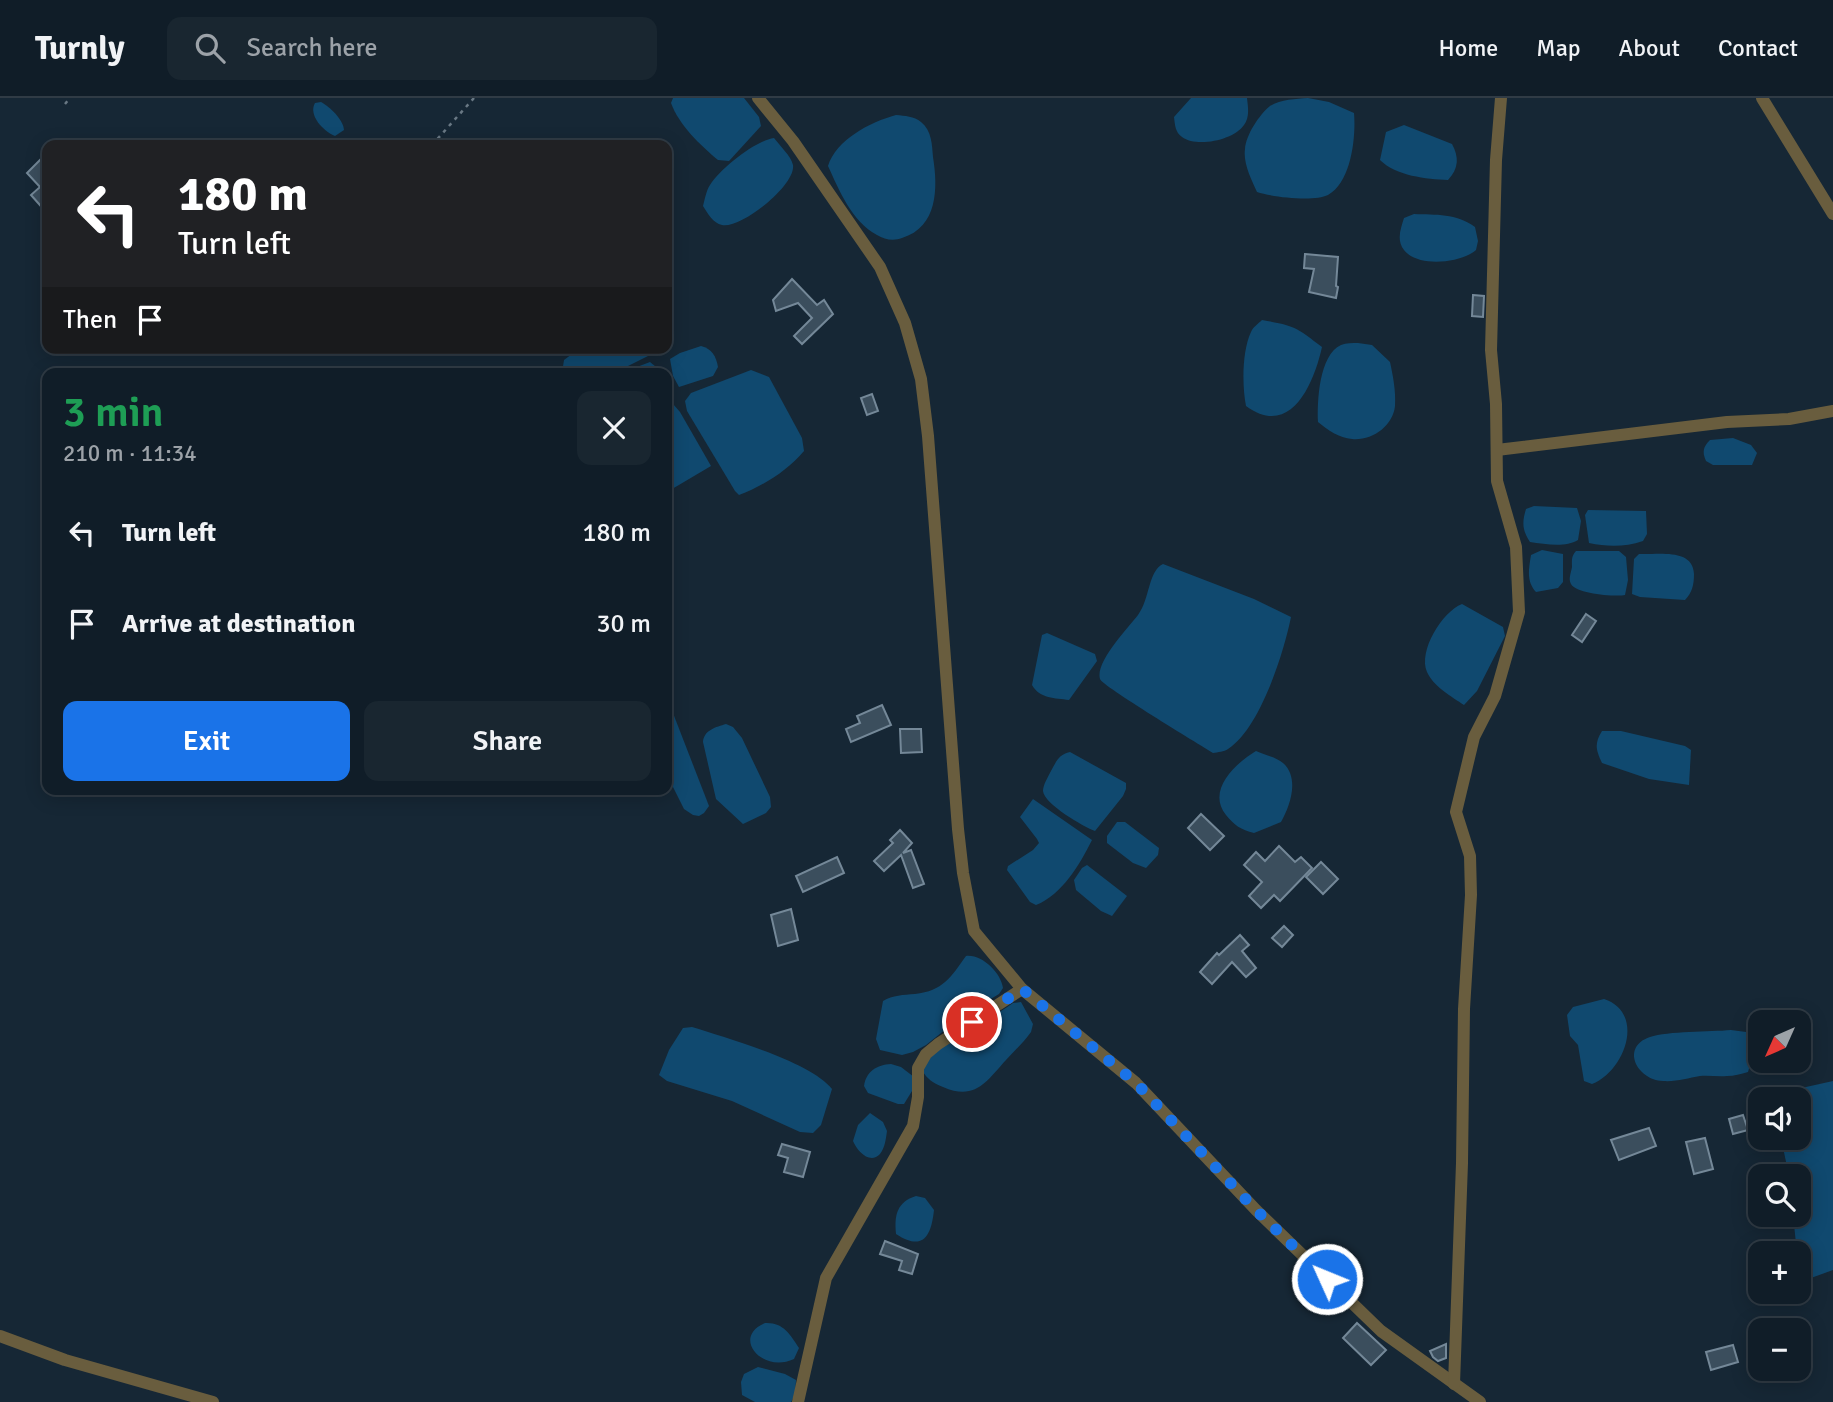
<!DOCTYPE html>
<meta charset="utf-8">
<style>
:root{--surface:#101d28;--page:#192630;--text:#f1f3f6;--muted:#9ca2a8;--line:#303b45;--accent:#1a73e8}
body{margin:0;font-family:Signika,sans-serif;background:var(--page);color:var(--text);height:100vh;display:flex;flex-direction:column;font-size:26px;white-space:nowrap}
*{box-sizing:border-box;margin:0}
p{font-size:23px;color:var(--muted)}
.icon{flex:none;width:38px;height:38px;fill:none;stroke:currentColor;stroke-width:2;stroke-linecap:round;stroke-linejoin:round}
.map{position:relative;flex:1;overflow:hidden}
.side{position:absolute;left:42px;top:270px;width:630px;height:427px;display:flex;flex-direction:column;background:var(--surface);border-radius:14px;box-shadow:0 4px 18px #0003,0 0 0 2px var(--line)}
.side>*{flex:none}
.guide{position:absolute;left:42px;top:42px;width:630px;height:214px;border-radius:14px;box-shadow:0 4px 18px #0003,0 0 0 2px var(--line);background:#202124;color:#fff;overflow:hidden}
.needle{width:46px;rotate:225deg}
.tools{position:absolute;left:1748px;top:912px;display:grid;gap:14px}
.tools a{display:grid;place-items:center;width:63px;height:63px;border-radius:14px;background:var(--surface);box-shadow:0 4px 18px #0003,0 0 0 2px var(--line);font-size:35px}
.pin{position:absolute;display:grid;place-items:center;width:60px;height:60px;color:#fff;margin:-30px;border:4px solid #fff;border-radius:50%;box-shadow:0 2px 7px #0007}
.me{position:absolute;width:77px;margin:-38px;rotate:314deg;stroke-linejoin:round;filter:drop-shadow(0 0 5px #0008)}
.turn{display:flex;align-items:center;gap:24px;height:147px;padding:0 21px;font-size:32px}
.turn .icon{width:91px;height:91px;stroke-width:2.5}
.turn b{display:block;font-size:49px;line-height:60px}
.then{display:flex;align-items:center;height:66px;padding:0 21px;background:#0003;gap:14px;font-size:26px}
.round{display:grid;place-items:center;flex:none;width:74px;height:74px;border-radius:14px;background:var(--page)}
.overview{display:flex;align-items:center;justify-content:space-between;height:119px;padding:0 21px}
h1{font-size:42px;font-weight:600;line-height:52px;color:#1e9e55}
.cta{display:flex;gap:14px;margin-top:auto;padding:14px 21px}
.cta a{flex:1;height:80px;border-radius:14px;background:var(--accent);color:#fff;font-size:28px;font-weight:600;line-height:80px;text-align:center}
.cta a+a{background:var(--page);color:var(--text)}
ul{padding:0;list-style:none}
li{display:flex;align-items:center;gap:21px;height:91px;padding:0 21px}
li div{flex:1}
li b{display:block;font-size:26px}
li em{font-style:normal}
header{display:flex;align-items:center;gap:42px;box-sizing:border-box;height:98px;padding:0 35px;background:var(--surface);border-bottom:2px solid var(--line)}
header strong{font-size:33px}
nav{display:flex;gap:38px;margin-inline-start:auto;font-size:24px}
.search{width:490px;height:63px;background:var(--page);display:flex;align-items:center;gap:18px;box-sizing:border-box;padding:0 24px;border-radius:14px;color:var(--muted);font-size:26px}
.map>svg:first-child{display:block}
.water{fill:#10496f}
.building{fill:#3b4e5d;stroke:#748898;stroke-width:2}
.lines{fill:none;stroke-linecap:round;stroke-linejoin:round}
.path{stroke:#697884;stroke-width:2.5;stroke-dasharray:3.5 5;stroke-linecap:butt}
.minor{stroke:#695d3e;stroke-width:12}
.route{stroke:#1a73e8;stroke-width:12;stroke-dasharray:0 21.6}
</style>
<header>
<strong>Turnly</strong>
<div class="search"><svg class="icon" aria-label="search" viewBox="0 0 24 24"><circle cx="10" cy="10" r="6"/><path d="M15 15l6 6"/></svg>Search here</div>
<nav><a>Home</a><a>Map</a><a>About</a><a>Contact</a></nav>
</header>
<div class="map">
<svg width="1833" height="1304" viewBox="0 0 1833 1304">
<rect width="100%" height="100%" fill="#162735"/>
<g class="water">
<path d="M 673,0 L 744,0 L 759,19 L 761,28 L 729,63 L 718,62 C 700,47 679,27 671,5 Z"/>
<path d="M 1191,0 L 1247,0 C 1248,9 1250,19 1244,27 C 1234,42 1197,50 1182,39 C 1175,34 1175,27 1174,19 Z"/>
<path d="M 1308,0 L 1329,4 L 1354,15 C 1356,37 1352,84 1328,97 C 1314,104 1272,99 1257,94 C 1251,81 1243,65 1245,51 C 1246,37 1259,17 1270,8 C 1281,1 1296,1 1308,0 Z"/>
<path d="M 321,4 C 330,9 343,21 344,32 L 335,38 C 323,33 308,17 315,5 Z"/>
<path d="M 896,17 C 905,18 914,18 921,24 C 932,33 932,47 933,59 C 938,90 938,129 902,140 C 894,143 885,142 877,137 C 852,124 839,92 828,68 C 836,42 870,24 896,17 Z"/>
<path d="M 1404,27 L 1452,46 C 1459,59 1459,70 1448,82 C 1426,81 1396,78 1380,62 L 1386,34 Z"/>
<path d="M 774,40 C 780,48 791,58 793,67 C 796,87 741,131 722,127 C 713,125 708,116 703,108 C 705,101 706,93 710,87 C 721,70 755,43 774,40 Z"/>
<path d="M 1414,116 C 1436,117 1456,115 1475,129 L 1478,143 L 1476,152 C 1461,165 1418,170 1404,152 C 1396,142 1401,130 1404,120 Z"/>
<path d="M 1262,222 C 1296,228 1296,229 1322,249 C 1314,285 1291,341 1246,308 C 1242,288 1242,253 1251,234 C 1253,229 1258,226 1262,222 Z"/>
<path d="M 1358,245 L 1372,247 L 1390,264 C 1393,278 1396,293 1395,308 C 1393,328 1372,343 1352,341 C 1339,340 1328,332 1318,324 C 1317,304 1319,257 1341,247 C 1346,245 1353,245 1358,245 Z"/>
<path d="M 701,248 C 712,251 716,258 718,269 L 713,278 L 679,289 L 673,278 L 670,261 L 680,255 Z"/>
<polygon points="580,250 651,250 650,257 614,275 562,275 564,262"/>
<polygon points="650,264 656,269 658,275 621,275"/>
<path d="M 751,272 L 769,279 L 802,340 L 804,353 C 787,373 763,388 739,397 L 735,393 L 687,313 L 685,303 L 691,295 Z"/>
<polygon points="673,306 680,314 711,368 667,394 667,309"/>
<path d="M 1733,340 L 1751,347 L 1757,355 L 1752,367 L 1713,367 L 1706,363 C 1702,354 1703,349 1710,342 Z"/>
<path d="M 1534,408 L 1577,410 L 1581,423 L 1578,442 C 1565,450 1545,446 1530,444 C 1522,432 1522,424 1526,411 Z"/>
<path d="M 1588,412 L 1646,413 L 1647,436 L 1643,443 C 1625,449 1608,449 1589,445 L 1585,417 Z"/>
<path d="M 1542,452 L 1563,456 L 1563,484 L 1558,490 L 1536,494 C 1526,483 1529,470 1531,457 Z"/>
<path d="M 1576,453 L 1619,453 L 1626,459 L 1628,482 L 1625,497 C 1616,499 1576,496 1571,486 C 1568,481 1571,475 1572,469 C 1572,462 1571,459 1576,453 Z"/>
<path d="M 1639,456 C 1658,457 1693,450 1694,476 C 1694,487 1692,495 1685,502 L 1640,499 L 1632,496 L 1634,461 Z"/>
<path d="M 1163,466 L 1254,501 L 1291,519 C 1284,554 1260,631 1228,651 C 1224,654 1218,654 1213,655 C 1199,646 1102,588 1100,581 C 1095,564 1128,530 1138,517 C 1150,501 1148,473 1163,466 Z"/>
<path d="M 1462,506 L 1503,529 L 1505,538 L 1477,593 L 1464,607 C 1452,599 1433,588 1427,574 C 1418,553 1442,514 1462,506 Z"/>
<path d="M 1047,535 L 1095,556 L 1097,563 L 1069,602 C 1055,600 1040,601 1032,587 L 1042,537 Z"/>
<polygon points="667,605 671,610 709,708 704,715 699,718 693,717 684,711 667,677"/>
<path d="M 726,626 L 733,629 L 742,640 L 770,699 L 771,709 L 766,715 L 743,726 L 716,701 L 703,644 C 704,632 716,629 726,626 Z"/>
<path d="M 1602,633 L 1621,633 L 1685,648 L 1691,652 L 1689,687 L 1649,681 L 1602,665 C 1596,652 1594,646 1602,633 Z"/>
<path d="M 1256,653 C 1264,657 1276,659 1283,665 C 1300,680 1290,708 1281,724 L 1254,735 C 1241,732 1234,727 1226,717 C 1206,692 1236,665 1256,653 Z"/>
<path d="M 1070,654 L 1126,685 L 1126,691 L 1123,698 L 1095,733 C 1084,729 1044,706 1043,693 C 1043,687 1048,679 1051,673 C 1056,664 1059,656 1070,654 Z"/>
<path d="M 1033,701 L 1092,742 C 1080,766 1062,797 1036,807 L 1030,804 L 1007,772 L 1008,768 L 1033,752 L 1039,745 L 1037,741 L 1020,719 Z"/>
<polygon points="1117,724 1125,724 1159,750 1158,757 1146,770 1133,765 1107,745 1107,738"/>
<polygon points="1087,767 1127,798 1112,818 1101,813 1076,792 1074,782 1082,770"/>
<path d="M 966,858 C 982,856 1001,875 1003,890 L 999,896 L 961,919 L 926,947 L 913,954 L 902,957 L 880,952 L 876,941 L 883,903 C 893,897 903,897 915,896 C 943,893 951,879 966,858 Z"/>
<path d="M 1604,901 C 1646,915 1625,973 1592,986 L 1584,983 L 1578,947 L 1570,938 L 1567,917 L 1573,909 Z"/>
<path d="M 1021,904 L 1033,926 L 1031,934 C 1024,944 1014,953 1006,962 C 986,984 975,1003 943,989 C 933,985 927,981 922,972 C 939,940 984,926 1013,905 Z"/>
<path d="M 692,929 C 727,940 811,964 832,991 L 821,1027 L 813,1035 L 800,1034 L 732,1003 L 667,983 L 659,977 L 669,952 L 683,930 Z"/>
<path d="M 1731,932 L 1746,934 C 1754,948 1753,959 1748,974 C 1741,976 1734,978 1727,978 C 1718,979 1709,977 1700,978 C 1688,980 1676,984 1663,983 C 1637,982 1620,949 1650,939 C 1668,933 1710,934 1731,932 Z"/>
<path d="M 891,966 L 901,969 L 914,979 L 912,993 L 904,1006 L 898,1006 L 868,995 L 864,988 C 866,973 877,967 891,966 Z"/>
<polygon points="1833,983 1833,1172 1811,1180 1799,1167 1799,1155 1797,1155 1793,1117 1799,1116 1799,1078 1789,1078 1781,1040 1799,1040 1799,1001 1781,1001 1797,991"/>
<path d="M 870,1015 L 883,1024 L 887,1033 C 886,1040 885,1050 880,1056 C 870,1067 857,1053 853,1043 L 858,1027 Z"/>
<path d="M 916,1098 L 925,1100 L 934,1112 C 931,1140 922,1153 896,1136 C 894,1117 897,1104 916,1098 Z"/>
<path d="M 765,1225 C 783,1224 790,1236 799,1250 L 794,1261 C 762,1276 731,1239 765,1225 Z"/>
<polygon points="758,1269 785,1276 796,1282 795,1297 791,1304 755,1304 742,1297 741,1284 744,1276"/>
</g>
<g class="building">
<polygon points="40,62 47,69 47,115 31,97 40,89 27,75"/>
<polygon points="1305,156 1338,159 1336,188 1338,189 1336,200 1309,194 1314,171 1304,170"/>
<polygon points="792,181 817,207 824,202 833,216 802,246 794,238 812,220 798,205 776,213 773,202"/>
<polygon points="1473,197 1484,198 1483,219 1472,218"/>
<polygon points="872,296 878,313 867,317 861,300"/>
<polygon points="1586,516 1596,523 1582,544 1572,537"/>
<polygon points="882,607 891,627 851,644 846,631 860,625 857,618"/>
<polygon points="900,631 921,631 922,654 901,655"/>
<polygon points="1201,716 1224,738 1210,752 1188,730"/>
<polygon points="900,732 912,745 903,755 911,752 924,786 913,790 901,757 884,773 874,763 893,745 890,742"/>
<polygon points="1279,748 1295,764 1301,759 1312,770 1280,803 1274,797 1261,810 1249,798 1262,784 1244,767 1256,754 1265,763"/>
<polygon points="837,759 844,775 803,794 796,778"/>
<polygon points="1321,764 1338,781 1323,796 1306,779"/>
<polygon points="791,811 798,842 778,848 771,817"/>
<polygon points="1284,828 1293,837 1282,849 1272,840"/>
<polygon points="1240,837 1249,847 1242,853 1256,870 1246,879 1232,864 1212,886 1200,874 1217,855 1219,857"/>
<polygon points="1743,1017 1748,1032 1733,1036 1729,1021"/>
<polygon points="1649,1030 1656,1048 1619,1062 1611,1042"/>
<polygon points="1705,1040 1713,1071 1694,1076 1686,1044"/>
<polygon points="782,1046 810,1054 803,1079 784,1074 788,1060 778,1057"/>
<polygon points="885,1143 918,1156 912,1176 899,1172 902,1163 880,1156"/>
<polygon points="1357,1225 1386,1252 1371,1267 1343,1240"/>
<polygon points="1446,1246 1446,1260 1438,1263 1433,1259 1430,1253"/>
<polygon points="1733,1247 1738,1264 1711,1272 1706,1254"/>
</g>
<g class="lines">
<g class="path">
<polyline points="65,6 70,0"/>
<polyline points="432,47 474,0"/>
</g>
<g class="minor">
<polyline points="758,0 793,43 880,169 905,225 921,281 928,338 958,731 963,775 974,833 1022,891 1136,985 1256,1112 1381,1233 1480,1304"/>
<polyline points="1762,0 1833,116"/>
<polyline points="1497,352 1727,324 1789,321 1833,313"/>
<polyline points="0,1238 65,1262 213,1304"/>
<polyline points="1454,1286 1462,1065 1464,911 1471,797 1470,758 1456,714 1474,639 1495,598 1519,514 1516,449 1497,383 1496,306 1491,252 1496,62 1501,0"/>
<polyline points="798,1304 826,1180 913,1028 918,999 918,970 926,956 938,946 1022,891"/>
</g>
</g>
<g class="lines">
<polyline class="route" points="972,924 1022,891 1136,985 1256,1112 1327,1181"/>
</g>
</svg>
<div class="tools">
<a><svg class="needle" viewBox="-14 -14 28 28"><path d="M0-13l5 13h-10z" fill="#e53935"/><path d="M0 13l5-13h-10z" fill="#9ca2a8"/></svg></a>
<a><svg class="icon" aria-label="sound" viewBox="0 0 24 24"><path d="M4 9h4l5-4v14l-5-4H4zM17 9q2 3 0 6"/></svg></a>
<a><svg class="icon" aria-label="search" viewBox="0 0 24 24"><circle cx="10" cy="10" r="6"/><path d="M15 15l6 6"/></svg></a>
<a>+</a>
<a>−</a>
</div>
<div class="pin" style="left:972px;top:924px;background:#d93025"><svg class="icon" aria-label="arrive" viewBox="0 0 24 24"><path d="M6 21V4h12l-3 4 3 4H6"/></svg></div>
<svg class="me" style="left:1327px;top:1181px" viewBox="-20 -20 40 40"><circle r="17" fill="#1a73e8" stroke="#fff" stroke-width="3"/><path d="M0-11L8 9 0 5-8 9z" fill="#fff"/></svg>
<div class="guide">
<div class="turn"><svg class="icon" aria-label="left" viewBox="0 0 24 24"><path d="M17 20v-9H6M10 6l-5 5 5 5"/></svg><div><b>180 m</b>Turn left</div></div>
<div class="then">Then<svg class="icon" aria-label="arrive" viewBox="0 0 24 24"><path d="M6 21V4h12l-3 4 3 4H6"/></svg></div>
</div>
<section class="side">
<div class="overview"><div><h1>3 min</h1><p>210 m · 11:34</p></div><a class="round"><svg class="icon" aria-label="close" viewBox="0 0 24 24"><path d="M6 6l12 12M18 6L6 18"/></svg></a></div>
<ul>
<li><svg class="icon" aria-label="left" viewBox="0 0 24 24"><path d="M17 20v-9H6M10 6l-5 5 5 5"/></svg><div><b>Turn left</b></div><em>180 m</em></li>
<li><svg class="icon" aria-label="arrive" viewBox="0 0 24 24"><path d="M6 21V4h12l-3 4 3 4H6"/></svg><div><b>Arrive at destination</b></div><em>30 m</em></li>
</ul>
<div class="cta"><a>Exit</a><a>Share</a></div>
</section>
</div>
